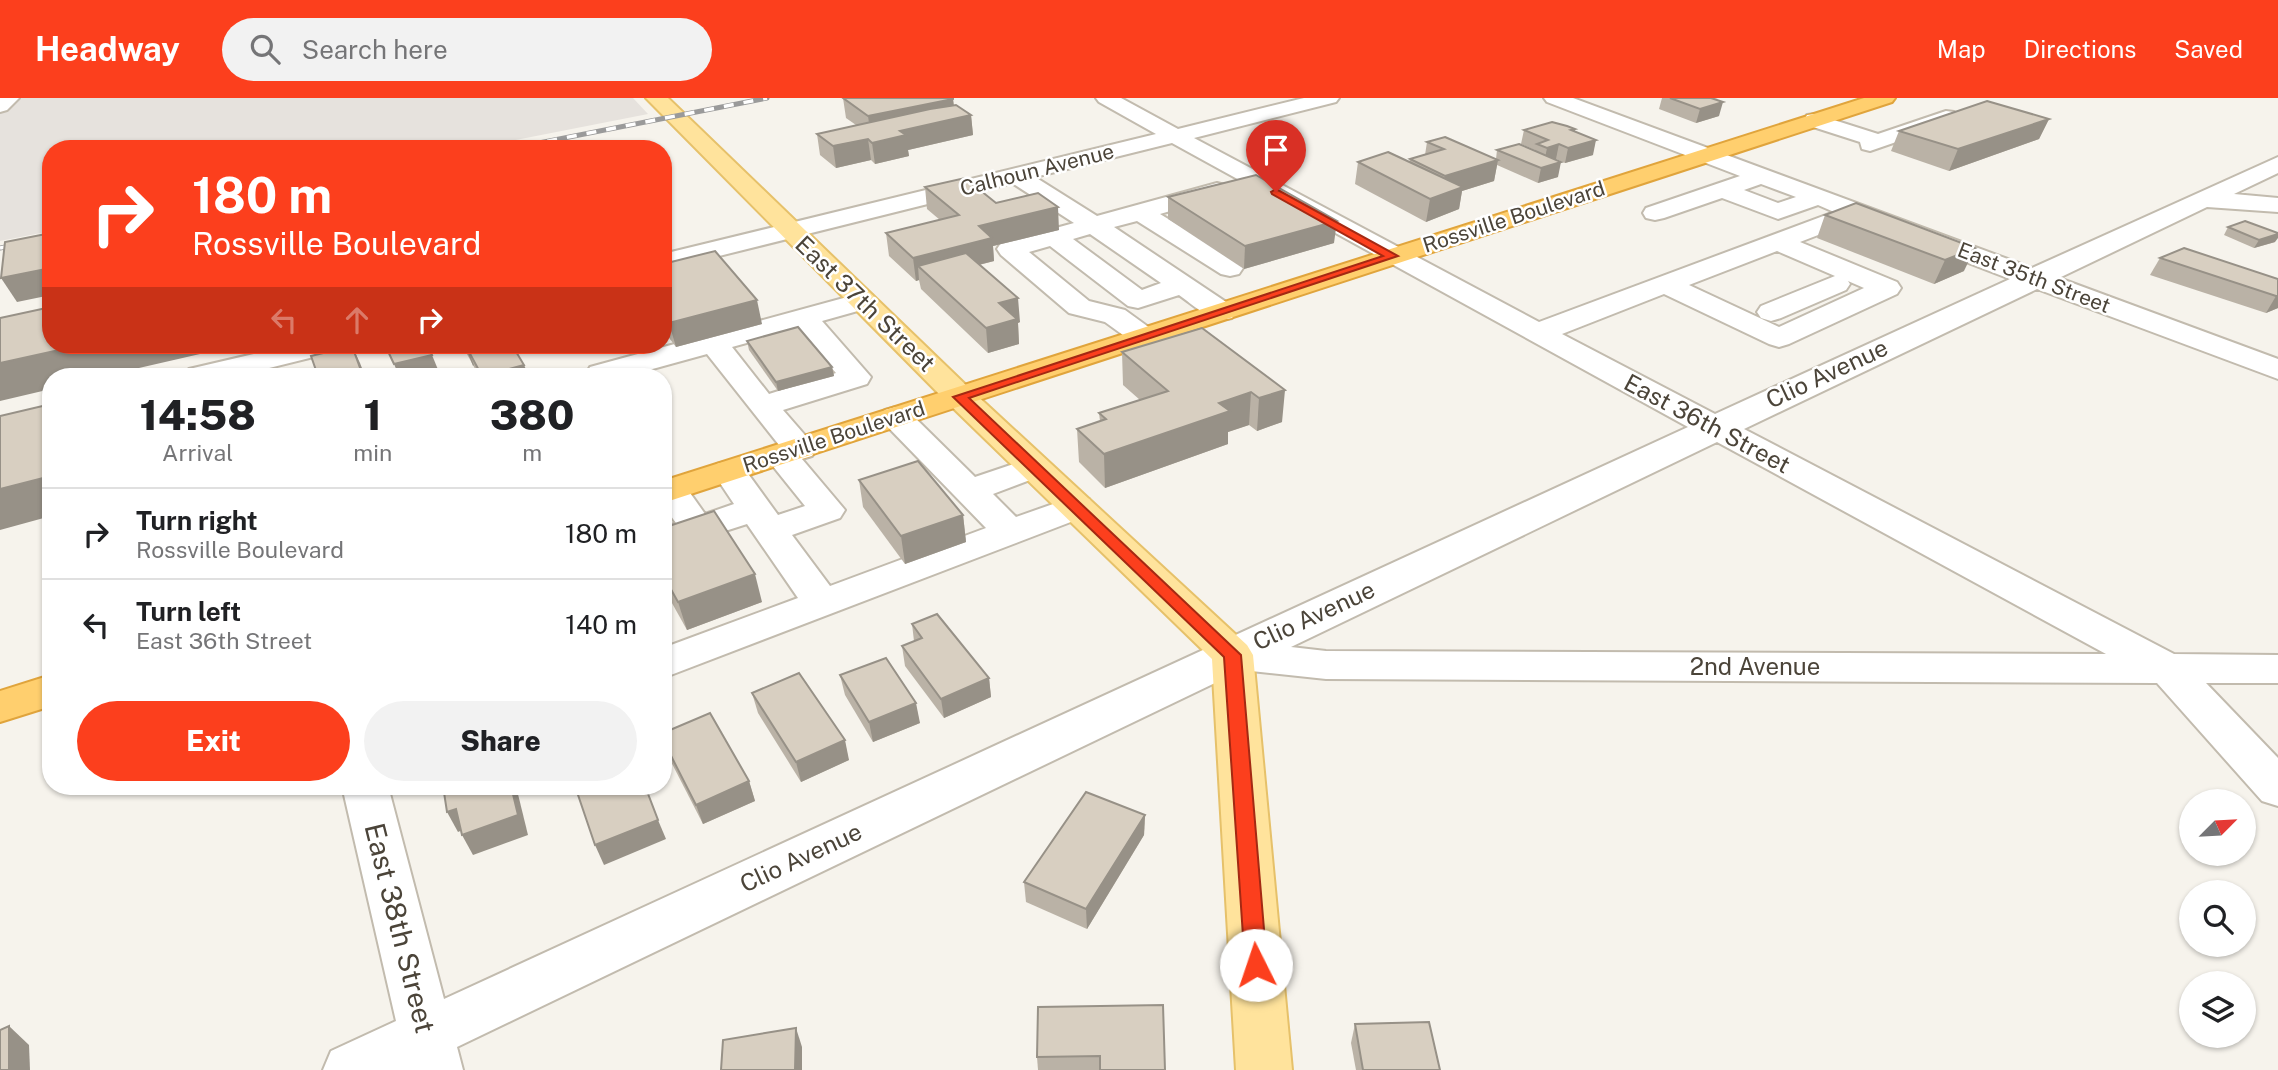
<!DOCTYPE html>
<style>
:root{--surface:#fff;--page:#f2f2f2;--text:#202124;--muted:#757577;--line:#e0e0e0;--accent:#fc3f1d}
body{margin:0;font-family:"Public Sans",sans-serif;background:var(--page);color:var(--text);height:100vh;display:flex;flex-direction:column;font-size:26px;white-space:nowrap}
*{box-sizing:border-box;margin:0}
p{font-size:23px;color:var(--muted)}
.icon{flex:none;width:38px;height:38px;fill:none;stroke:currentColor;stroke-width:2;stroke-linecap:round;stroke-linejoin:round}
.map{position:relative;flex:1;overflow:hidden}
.sheet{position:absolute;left:42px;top:270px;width:630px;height:427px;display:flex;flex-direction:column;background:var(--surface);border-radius:28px;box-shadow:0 2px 5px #0004}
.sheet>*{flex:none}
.hud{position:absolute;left:42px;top:42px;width:630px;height:214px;border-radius:28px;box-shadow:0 2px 5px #0004;background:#fc3f1d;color:#fff;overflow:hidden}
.needle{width:46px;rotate:66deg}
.buttons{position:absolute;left:2179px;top:691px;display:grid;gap:14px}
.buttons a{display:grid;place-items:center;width:77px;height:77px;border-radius:50%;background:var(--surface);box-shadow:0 2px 5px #0004;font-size:35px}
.pin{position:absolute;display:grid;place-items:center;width:60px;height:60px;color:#fff;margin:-72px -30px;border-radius:50% 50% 50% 0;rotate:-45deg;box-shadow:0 0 7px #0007}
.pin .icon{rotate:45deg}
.me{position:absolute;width:77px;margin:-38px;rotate:356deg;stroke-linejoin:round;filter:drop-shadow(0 0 5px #0008)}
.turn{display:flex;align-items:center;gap:24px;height:147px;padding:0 35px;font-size:32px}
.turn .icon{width:91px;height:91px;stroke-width:2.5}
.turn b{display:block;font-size:49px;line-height:60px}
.lanes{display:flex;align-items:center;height:66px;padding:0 35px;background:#0003;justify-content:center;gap:35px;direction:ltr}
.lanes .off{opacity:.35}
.eta{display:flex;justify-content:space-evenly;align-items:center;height:119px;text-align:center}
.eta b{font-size:42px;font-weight:800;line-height:49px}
.primary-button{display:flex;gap:14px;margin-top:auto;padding:14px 35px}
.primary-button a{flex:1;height:80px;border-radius:42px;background:var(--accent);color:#fff;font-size:28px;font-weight:800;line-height:80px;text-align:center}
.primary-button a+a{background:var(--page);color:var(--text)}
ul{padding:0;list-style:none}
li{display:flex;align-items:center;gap:21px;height:91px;padding:0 35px;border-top:2px solid var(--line)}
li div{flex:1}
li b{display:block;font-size:26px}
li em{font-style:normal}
header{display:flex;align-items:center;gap:42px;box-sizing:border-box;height:98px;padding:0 35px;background:var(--accent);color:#fff}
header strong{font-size:33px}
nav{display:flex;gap:38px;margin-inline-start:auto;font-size:24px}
.search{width:490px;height:63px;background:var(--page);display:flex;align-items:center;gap:18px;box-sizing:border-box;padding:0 24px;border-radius:38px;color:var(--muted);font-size:26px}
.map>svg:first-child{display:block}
.industrial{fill:#e6e2dd}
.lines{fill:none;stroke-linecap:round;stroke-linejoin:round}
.minor-casing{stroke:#c2bbae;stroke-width:4}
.major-casing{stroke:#e6c16a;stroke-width:4}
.highway-casing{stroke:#e0a43c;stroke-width:4}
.minor{fill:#fff;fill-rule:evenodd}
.major{fill:#ffe39c;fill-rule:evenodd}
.highway{fill:#ffcf6e;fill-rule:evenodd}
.rail-casing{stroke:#9a9a9a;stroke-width:5}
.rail{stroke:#fff;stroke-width:3.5;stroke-dasharray:10;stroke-linecap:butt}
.wall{fill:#bab2a6}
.shaded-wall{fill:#979187}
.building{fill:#d8cfc1;stroke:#979187;stroke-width:2}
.route{fill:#fc3f1d;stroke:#a42913;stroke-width:2}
.labels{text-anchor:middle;stroke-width:5;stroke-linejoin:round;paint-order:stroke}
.far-street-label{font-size:21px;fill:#4b4439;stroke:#fff}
.street-label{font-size:24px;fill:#4b4439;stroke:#fff}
.near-street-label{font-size:28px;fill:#4b4439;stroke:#fff}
</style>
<header>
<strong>Headway</strong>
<div class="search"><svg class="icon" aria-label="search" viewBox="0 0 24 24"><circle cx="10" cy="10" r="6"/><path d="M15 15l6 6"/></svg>Search here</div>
<nav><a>Map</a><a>Directions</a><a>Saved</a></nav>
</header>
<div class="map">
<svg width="2278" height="972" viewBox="0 0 2278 972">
<rect width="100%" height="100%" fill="#f6f3ec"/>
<polygon class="industrial" points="0,0 633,0 648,16 470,51 51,51 51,133 0,143"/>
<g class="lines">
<g class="minor-casing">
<g id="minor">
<polygon points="0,0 19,0 7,12 0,14"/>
<path d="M 1096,0 L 1121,0 L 1178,31 L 1304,0 L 1339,0 L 1336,4 L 1194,40 L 1539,224 L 1834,114 L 1818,107 L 1778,121 L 1722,100 L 1664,120 L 1655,122 L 1646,120 L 1643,115 L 1646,110 L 1740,78 L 1547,4 L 1544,0 L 1573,0 L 2032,170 L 2278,59 L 2278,75 L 2234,96 L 2278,100 L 2278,114 L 2207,109 L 2059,180 L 2278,261 L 2278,281 L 2037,191 L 1744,331 L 2174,556 L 2278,557 L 2278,585 L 2206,585 L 2278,660 L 2278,708 L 2262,703 L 2157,585 L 1326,581 L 1242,572 L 457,949 L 463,972 L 323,972 L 331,953 L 396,923 L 342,688 L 388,688 L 444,901 L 1688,329 L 1172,45 L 1035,79 L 1097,118 L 1217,85 L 1225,87 L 1229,92 L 1225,97 L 1160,116 L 1239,164 L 1243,170 L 1239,176 L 1230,178 L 1221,176 L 1137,123 L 1114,129 L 1232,208 L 1236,214 L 1232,220 C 1211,225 1196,209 1179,197 L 1138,210 L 1128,208 L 1050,148 L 1029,154 L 1089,203 L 1125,212 L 1154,233 L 1159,239 L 1154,245 L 1144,248 L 1134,245 L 1105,224 L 1069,215 L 1001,157 L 997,151 L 1001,145 L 1074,125 L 1012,85 L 663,172 L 663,156 L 1156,36 L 1099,4 ZM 1761,86 L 1796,99 L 1778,105 L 1744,92 ZM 1857,122 L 2010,181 L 1715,316 L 1562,236 L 1664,196 L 1769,246 L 1779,249 L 1789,246 L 1897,196 L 1901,190 L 1897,184 L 1800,144 ZM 1090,136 L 1161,185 L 1142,192 L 1073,141 ZM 1777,153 L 1835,178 L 1761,208 L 1757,214 L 1761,220 L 1771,223 L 1781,220 L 1846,192 L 1850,186 L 1848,183 L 1864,190 L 1779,229 L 1689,187 ZM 1717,344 L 2106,556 L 1326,553 L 1291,549 Z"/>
<polygon points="1946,13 1954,14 1957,19 1954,24 1870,53 1862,51 1860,44 1807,27 1804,22 1807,17 1815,16 1878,36"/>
<path d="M 862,195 L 872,197 L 876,203 L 872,209 L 822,223 L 871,279 L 867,286 L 783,312 L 817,351 L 812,358 L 802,361 L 845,412 L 840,420 L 792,437 L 830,488 L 986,430 L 885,326 L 880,319 L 885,312 L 896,309 L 907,312 L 975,379 L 1034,359 L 1046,362 L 1051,369 L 1046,376 L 993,396 L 1016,419 L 1076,398 L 1089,401 L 1094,409 L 1089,417 L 663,580 L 663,550 L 798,500 L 747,426 L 663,453 L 663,430 L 676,425 L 663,407 L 663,383 L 671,381 L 683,385 L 705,416 L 734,406 L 712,373 L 717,366 L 729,363 L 741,366 L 778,417 L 805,408 L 764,357 L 769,350 L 779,347 L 707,256 L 627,278 L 587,278 L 586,276 L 590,269 ZM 797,231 L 836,275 L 769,296 L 732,249 Z"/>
<polygon points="292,247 343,247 338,253 237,278 185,278 189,271"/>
</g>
</g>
<g class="major-casing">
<polygon id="major" points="646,0 668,0 971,292 1247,547 1253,557 1292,972 1236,972 1212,561 949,306"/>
</g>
<g class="highway-casing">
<g id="highway">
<polygon points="1864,0 1895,0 1892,4 663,405 663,383"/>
<polygon points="51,577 51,608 0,624 0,593"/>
</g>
</g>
<use href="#minor" class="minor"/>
<use href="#major" class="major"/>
<use href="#highway" class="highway"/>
<g class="rail-casing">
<g id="rail">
<polyline points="508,51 767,0"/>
<polyline points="0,150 51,140"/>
</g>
</g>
<use href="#rail" class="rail"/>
</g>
<g class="wall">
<polygon points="843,0 953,1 954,8 971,17 973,37 908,52 909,58 875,66 871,62 836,70 820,57 817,36 856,27 846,20"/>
<polygon points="1662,0 1718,0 1714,1 1719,18 1696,25 1659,11"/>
<polygon points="2049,21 2039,41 1949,73 1891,53 1899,33"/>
<polygon points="1575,31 1575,34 1593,57 1565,65 1556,61 1554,61 1558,79 1538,85 1497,67 1494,83 1462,93 1459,111 1426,124 1355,86 1358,64 1409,64 1410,61 1425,57 1427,44 1496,61 1497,52 1535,53 1535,52 1521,46 1524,32"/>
<polygon points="925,89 996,105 1059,132 993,148 994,163 979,167 1020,224 1018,225 1019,246 988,255 921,191 919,182 916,183 889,158 886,135 940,122 927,111"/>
<polygon points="1168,99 1334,145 1244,171 1168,121"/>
<polygon points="1856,105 1964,173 1934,186 1817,140 1825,117"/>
<polygon points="2228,129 2275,144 2254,150 2224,137"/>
<polygon points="2160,160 2278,181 2278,210 2266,215 2150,177"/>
<polygon points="663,166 762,226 676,249 663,232"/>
<polygon points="1202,230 1282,324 1257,333 1249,327 1228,334 1228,346 1105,390 1079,364 1077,331 1100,323 1099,315 1140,302 1123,287 1122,254"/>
<polygon points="747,243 832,269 834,278 778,293 749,252"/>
<polygon points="462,247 513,247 529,278 479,278"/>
<polygon points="859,382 963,417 966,444 905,466 863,409"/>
<polygon points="663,430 762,504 687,532 663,489"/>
<polygon points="912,526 989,580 991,599 944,620 905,568 902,548 914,543"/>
<polygon points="840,577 920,625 873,644 845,597"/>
<polygon points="752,595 849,662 801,684 758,615"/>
<polygon points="663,635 749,683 755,703 703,726 667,656 663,645"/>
<polygon points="1145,717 1144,737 1087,831 1026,804 1024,784"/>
<polygon points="1038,909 1165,972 1038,972 1037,959"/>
<polygon points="1355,926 1440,972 1356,972 1351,945"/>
</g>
<g class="shaded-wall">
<polygon points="953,1 955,20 871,39 868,18"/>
<polygon points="1723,4 1719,18 1696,25 1700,11"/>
<polygon points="971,17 973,37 908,52 909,58 875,66 872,45 900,33"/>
<polygon points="2049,21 2039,41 1949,73 1958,51"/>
<polygon points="868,41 871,62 836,70 833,48"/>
<polygon points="1596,42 1593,57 1565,65 1568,50"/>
<polygon points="1559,46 1556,61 1544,65 1547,50"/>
<polygon points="1498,62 1494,83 1462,93 1459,111 1426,124 1430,101 1442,97 1445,78"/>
<polygon points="1561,64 1558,79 1538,85 1541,70"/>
<polygon points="1058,109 1059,132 993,148 994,163 930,179 918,168 919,182 916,183 913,160 979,128"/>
<polygon points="1337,123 1334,145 1244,171 1245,148"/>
<polygon points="2278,136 2278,140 2275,144 2254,150 2259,142"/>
<polygon points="1975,150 1964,173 1934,186 1945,162"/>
<polygon points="51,170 51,197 17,204 1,180"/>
<polygon points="2276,198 2278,198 2278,210 2266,215"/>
<polygon points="1018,200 1020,224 1018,225 1019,246 988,255 986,230 999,205"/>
<polygon points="757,202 762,226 676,249 669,225"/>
<polygon points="82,247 199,247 200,256 104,278 51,278 51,291 0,303 0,265"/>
<polygon points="479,247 513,247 516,256 468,252 474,267 473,268 466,250"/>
<polygon points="352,248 360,265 365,278 363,278"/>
<polygon points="432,257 439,274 423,278 399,278 394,266"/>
<polygon points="524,267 529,278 482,278"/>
<polygon points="832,269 834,278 778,293 776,284"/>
<polygon points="1285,292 1282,324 1257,333 1259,300"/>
<polygon points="1251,294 1249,327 1228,334 1228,346 1105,390 1104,356 1219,305"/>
<polygon points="51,378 51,418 0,432 0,391"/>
<polygon points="963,417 966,444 905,466 901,438"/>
<polygon points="755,476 762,504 687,532 678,504"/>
<polygon points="989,580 991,599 944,620 941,601"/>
<polygon points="916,605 920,625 873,644 869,624"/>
<polygon points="845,642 849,662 801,684 796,664"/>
<polygon points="749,683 755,703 703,726 696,707"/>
<polygon points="511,688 516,688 528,737 473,757 462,737"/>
<polygon points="456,711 467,730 458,734 447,714"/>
<polygon points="1145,717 1144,737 1087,831 1086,811"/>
<polygon points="658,722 666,741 604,767 595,747"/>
<polygon points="9,928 29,947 30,972 9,972"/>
<polygon points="796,930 802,949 802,972 795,972"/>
</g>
<g class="building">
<polygon points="843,0 953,0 953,1 868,18"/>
<polygon points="1670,0 1711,0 1723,4 1700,11"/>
<polygon points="1987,3 2049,21 1958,51 1899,33"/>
<polygon points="956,7 971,17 900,33 906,37 872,45 868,41 833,48 817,36 930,11"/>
<polygon points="1552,24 1567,28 1575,31 1571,32 1596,42 1568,50 1559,46 1547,50 1537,46 1548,42 1524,32"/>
<polygon points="1445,39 1498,62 1445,78 1410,61 1444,51 1427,44"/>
<polygon points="1519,46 1561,64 1541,70 1497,52"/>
<polygon points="1388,54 1463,89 1430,101 1358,64"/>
<polygon points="1256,77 1337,123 1245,148 1168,99"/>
<polygon points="965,80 996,105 1038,95 1058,109 979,128 992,140 913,160 886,135 959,117 925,89"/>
<polygon points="1856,105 1975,150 1945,162 1825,117"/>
<polygon points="2245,123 2278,135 2278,136 2259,142 2228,129"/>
<polygon points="51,135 51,170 1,180 5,144"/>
<polygon points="2184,150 2278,181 2278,198 2276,198 2160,160"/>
<polygon points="715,153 757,202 669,225 663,217 663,166"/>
<polygon points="966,155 1018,200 999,205 1017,221 986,230 918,168"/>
<polygon points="51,209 51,247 82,247 0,265 0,220"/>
<polygon points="798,229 832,269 776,284 747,243"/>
<polygon points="1202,230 1285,292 1259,300 1251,294 1219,305 1230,313 1104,356 1077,331 1106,321 1099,315 1168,293 1122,254"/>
<polygon points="385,247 427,247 432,257 394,266"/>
<polygon points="464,247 479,247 466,250"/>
<polygon points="486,247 512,247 524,267 482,278 468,252"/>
<polygon points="352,248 363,278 318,278 311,258"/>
<polygon points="208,272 209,278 183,278"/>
<polygon points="51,306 51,378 0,391 0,318"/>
<polygon points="918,363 963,417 901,438 859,382"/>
<polygon points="714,413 755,476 678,504 663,477 663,430"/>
<polygon points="937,516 989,580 941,601 902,548 922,540 912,526"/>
<polygon points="886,560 916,605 869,624 840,577"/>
<polygon points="799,575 845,642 796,664 752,595"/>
<polygon points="710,615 749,683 696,707 663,642 663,635"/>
<polygon points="443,688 511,688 518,717 462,737 456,711 447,714"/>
<polygon points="575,688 645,688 658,722 595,747"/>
<polygon points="1086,694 1145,717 1086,811 1024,784"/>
<polygon points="1163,907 1165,972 1100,972 1100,958 1037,959 1038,909"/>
<polygon points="1429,924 1440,972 1363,972 1355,926"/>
<polygon points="9,928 9,972 0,972 0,932"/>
<polygon points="796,930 795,972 721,972 723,942"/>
</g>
<polygon class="route" points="1276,91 1398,158 969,300 1241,557 1267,867 1264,874 1256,877 1248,874 1245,867 1224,559 953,299 1383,158 1272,96 1271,94"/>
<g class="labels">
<g class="far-street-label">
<text transform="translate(1037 72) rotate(-14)" y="7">Calhoun Avenue</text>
<text transform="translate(1514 119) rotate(-18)" y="7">Rossville Boulevard</text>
<text transform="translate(2034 180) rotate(21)" y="7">East 35th Street</text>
<text transform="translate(834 339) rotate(-18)" y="7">Rossville Boulevard</text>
</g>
<g class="street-label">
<text transform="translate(865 206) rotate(44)" y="8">East 37th Street</text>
<text transform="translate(1827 276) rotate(-25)" y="8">Clio Avenue</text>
<text transform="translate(1707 326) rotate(28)" y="8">East 36th Street</text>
<text transform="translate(1314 518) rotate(-25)" y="8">Clio Avenue</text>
<text x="1755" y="577">2nd Avenue</text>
<text transform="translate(801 760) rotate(-25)" y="8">Clio Avenue</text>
</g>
<g class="near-street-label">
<text transform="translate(400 830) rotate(76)" y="10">East 38th Street</text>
</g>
</g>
</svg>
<div class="buttons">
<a><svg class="needle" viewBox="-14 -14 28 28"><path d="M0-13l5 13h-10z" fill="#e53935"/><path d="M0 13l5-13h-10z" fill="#757577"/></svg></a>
<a><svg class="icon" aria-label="search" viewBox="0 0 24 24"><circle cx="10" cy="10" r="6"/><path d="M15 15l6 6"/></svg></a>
<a><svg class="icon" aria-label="layers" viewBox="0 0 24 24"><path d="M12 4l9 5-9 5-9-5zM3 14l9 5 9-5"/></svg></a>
</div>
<div class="pin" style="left:1276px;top:94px;background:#d93025"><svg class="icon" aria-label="arrive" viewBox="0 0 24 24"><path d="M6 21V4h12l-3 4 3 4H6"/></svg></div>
<svg class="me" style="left:1256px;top:867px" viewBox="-20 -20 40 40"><circle r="19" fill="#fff"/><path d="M0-13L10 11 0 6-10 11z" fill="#fc3f1d"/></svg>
<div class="hud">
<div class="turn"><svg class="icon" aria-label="right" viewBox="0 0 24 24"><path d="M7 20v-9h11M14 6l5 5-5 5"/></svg><div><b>180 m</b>Rossville Boulevard</div></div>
<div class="lanes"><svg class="icon off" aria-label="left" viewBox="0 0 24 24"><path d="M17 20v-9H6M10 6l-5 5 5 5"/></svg><svg class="icon off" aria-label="ahead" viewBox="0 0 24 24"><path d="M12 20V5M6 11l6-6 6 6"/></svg><svg class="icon" aria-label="right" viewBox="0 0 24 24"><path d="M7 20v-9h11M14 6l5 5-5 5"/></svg></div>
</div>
<section class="sheet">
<div class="eta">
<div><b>14:58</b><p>Arrival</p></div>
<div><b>1</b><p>min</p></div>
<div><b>380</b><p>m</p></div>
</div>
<ul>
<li><svg class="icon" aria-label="right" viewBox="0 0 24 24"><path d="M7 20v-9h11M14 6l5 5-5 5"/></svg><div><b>Turn right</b><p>Rossville Boulevard</p></div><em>180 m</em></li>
<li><svg class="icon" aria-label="left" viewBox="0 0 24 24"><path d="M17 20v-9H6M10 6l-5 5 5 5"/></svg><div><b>Turn left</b><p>East 36th Street</p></div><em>140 m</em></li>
</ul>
<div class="primary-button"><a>Exit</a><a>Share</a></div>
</section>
</div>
